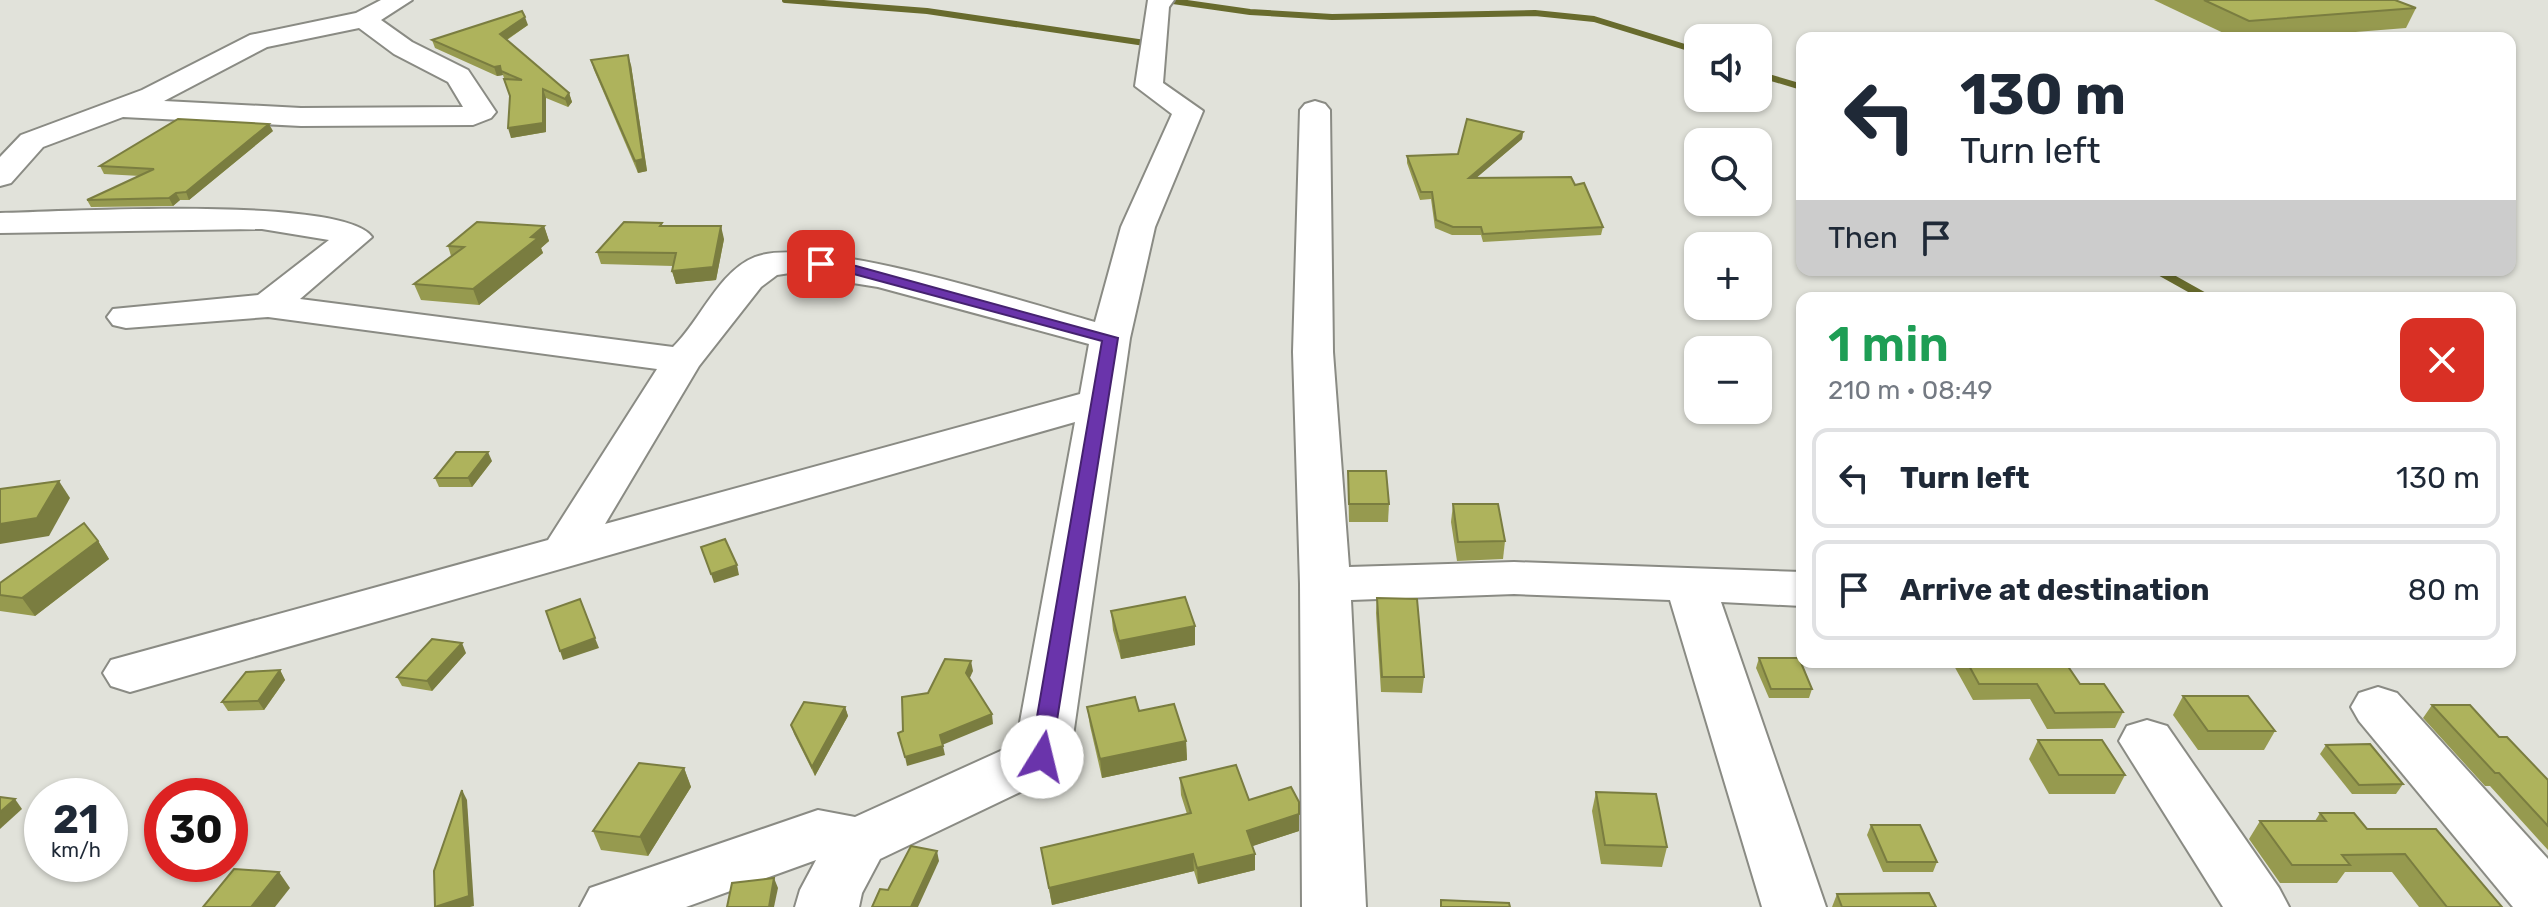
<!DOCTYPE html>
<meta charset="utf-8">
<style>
:root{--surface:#fff;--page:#f6f6f7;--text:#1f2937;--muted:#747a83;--line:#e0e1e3}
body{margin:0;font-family:Rubik,sans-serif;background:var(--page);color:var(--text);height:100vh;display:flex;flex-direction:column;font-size:30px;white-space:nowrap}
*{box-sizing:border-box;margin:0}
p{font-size:26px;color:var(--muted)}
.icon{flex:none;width:44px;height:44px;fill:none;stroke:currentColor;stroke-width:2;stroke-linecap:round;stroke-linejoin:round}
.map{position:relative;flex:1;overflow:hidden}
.drawer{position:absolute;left:1796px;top:292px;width:720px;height:376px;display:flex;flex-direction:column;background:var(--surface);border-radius:16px;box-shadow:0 2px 6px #0004}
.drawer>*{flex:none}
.hud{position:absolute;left:1796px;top:32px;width:720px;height:244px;border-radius:16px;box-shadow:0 2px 6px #0004;background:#fff;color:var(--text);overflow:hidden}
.fabs{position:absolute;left:1684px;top:24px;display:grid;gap:16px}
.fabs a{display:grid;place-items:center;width:88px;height:88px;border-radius:16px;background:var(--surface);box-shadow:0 2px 6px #0004;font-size:40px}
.speed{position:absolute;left:24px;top:778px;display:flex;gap:16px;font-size:40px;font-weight:700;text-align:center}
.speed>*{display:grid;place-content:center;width:104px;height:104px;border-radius:50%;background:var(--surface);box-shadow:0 2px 6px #0004;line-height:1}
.speed small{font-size:20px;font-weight:400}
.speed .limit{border:12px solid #d22;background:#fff;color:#111}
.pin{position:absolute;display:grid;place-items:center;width:68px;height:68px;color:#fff;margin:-34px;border-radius:16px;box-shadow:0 4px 12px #0006}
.me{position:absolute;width:88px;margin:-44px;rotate:9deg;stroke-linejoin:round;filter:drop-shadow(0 0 6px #0008)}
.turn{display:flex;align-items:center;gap:28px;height:168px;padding:0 32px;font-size:36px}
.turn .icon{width:104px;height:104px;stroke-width:2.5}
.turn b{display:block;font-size:56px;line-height:68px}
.then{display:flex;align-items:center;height:76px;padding:0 32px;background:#0003;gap:16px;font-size:30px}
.round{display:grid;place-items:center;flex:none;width:84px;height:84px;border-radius:16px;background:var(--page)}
.summary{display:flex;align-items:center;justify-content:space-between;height:136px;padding:0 32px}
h1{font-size:48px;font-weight:600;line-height:60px;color:#1e9e55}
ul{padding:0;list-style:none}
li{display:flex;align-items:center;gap:24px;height:100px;margin:0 16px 12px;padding:0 16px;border:4px solid var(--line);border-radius:16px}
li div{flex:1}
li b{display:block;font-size:30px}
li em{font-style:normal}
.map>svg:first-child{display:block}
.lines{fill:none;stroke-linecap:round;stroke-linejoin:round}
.stream-far1{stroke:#686b2d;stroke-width:6}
.stream{stroke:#686b2d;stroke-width:8}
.minor-casing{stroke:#8a8b84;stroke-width:4}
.minor{fill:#fff;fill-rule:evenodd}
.wall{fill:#969a4f}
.shaded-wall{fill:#7a7d40}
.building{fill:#aeb35c;stroke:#7a7d40;stroke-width:2}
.route{fill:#6a34ab;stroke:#45226f;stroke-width:2}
</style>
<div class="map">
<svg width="2548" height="907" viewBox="0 0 2548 907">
<rect width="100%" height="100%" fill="#e1e2da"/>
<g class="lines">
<g class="stream-far1">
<polyline points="785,0 927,11 1145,43"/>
<polyline points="1166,0 1250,12 1332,17 1535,13 1594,19 1698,51"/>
<polyline points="1758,74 1802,87"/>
</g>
<polyline class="stream" points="2157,270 2207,298"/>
<g class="minor-casing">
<g id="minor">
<path d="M 381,0 L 412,0 L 381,20 L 412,42 L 468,70 L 496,112 L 491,118 L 473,125 L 301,126 L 123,117 L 43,147 L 11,183 L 0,186 L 0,157 L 21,135 L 142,90 L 250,35 L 356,13 ZM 359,28 L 394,54 L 448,82 L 463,107 L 301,108 L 164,101 L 267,47 Z"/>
<path d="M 1148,0 L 1174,0 L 1169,7 L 1163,83 L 1203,111 L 1155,227 L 1130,338 L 1070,757 L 1062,772 L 880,859 L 862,893 L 859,907 L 795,907 L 800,890 L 816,860 L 686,907 L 580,907 L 590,888 L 818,810 L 855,817 L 1016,744 L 1075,422 L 130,692 L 111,686 L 103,673 L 111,660 L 548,540 L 657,369 L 268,317 L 126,328 L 113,325 L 107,317 L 113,309 L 258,295 L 329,240 L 262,229 L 0,233 L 0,213 C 60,212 343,195 372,237 L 300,299 L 673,347 C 700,321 719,271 755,257 C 814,234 1027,303 1095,322 L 1121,227 L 1172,114 L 1135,86 ZM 790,273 L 878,287 L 1089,344 L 1080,394 L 605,524 L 699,366 L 761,287 L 777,275 Z"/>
<polygon points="1315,101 1325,104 1330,110 1333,352 1349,567 1514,562 1802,572 1802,606 1721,602 1826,907 1762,907 1670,600 1514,594 1351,600 1366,907 1302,907 1300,584 1293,352 1300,110 1305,104"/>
<polygon points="2378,687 2397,693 2548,859 2548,907 2513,907 2359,721 2351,707 2359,693"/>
<polygon points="2147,720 2167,726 2279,888 2289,907 2223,907 2119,741 2127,726"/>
</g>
</g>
<use href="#minor" class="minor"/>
</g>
<g class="wall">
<polygon points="2154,0 2395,0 2416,8 2406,28 2278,38 2234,38"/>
<polygon points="528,25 507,40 569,93 572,102 568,107 546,98 546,132 511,138 510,96 503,75 497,76 435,48 432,40"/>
<polygon points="591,60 631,65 647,171 638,173 594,70"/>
<polygon points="273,131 189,200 180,200 173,206 91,207 87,200 140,176 104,174 100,166"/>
<polygon points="1523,132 1522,139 1477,177 1575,185 1603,227 1601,235 1483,242 1481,235 1452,235 1435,228 1431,199 1420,200 1407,163 1407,156 1458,154"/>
<polygon points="544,226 549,241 541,248 543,253 479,305 421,300 414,284 451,256 448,246"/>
<polygon points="663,226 724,239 716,280 676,284 672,271 673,266 601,264 597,252"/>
<polygon points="492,461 472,487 439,487 435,478"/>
<polygon points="1348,471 1389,504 1388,522 1349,522"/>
<polygon points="1453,504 1505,541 1503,559 1457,561 1451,522"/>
<polygon points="98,541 109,559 35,616 0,611 0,583"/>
<polygon points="1377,598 1424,677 1422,693 1381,692 1376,613"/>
<polygon points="1111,611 1195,626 1195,645 1121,659 1113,630"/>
<polygon points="466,653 432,691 402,686 397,677"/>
<polygon points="1759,658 1812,689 1809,698 1769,698 1756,668"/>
<polygon points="1954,662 2065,662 2080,684 2123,712 2115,728 2047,729 2030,699 1973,700 1953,664"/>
<polygon points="280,670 285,680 264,710 228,711 222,702"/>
<polygon points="2183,696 2275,731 2264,750 2198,750 2173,715"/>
<polygon points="2432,705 2499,737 2548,780 2548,850 2490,786 2485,786 2423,718"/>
<polygon points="845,707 848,716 815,776 794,734 791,725"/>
<polygon points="1087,707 1139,711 1186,741 1187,760 1102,778 1090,726"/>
<polygon points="2038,740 2125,775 2115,794 2049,794 2029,759"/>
<polygon points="2326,745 2403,784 2396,794 2352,794 2320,754"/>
<polygon points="684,768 691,787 648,856 601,850 593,831"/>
<polygon points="1180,778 1249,800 1299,831 1252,846 1255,870 1198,884 1194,871 1052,905 1041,848 1187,814 1181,795"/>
<polygon points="1596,792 1667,847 1662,867 1601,864 1592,811"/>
<polygon points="2320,813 2367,829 2502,907 2419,907 2392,872 2345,872 2337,883 2280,883 2249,839 2260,821 2315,821"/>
<polygon points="1871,825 1937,862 1933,872 1883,872 1867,835"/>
<polygon points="1837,894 1936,907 1832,907"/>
</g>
<g class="shaded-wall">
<polygon points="525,17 528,25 503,42 500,34"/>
<polygon points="628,55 631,65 647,171 638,173 635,161"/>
<polygon points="500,66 503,75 497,76 494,67"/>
<polygon points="543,89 546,98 546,132 511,138 508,128"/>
<polygon points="569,93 572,102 568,107 565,99"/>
<polygon points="269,124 273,131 189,200 186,192"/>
<polygon points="1523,132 1522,139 1468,185 1469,178"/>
<polygon points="176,193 180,200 173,206 169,198"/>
<polygon points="544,226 549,241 541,248 543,253 479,305 473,289"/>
<polygon points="721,226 724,239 716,280 676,284 672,271"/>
<polygon points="488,452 492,461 472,487 468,478"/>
<polygon points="59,481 70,498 49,536 0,544 0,524"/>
<polygon points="98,541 109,559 35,616 22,598"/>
<polygon points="737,565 739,575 714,583 711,574"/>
<polygon points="1195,626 1195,645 1121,659 1119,641"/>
<polygon points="595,638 599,648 563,660 560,651"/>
<polygon points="462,643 466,653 432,691 427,681"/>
<polygon points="971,661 973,671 968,682 966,673"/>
<polygon points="280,670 285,680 264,710 258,701"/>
<polygon points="845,707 848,716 815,776 812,767"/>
<polygon points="992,714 993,724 942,745 940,735"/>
<polygon points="1186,741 1187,760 1102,778 1100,759"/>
<polygon points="943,746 945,755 907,766 905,757"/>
<polygon points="684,768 691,787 648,856 640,837"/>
<polygon points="462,790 467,800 474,906 470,907 436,907"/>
<polygon points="15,799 22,809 0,829 0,812"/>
<polygon points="1299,814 1299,831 1247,848 1247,831"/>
<polygon points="937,851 939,861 918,907 911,907"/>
<polygon points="1193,854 1194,871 1052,905 1049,888"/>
<polygon points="1255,854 1255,870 1198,884 1197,868"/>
<polygon points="279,872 290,888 275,907 251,907"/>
<polygon points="774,878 778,888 774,907 769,907"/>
</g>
<g class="building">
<polygon points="2204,0 2395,0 2416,8 2249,21"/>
<polygon points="522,11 525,17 500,34 569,93 565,99 543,89 543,123 508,128 510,96 504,79 522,80 501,71 500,66 494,67 432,40"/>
<polygon points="628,55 643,159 635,161 591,60"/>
<polygon points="178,119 269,124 186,192 176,193 169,198 87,200 154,169 100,166"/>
<polygon points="1467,119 1523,132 1469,178 1571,177 1575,185 1584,183 1603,227 1483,234 1481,227 1453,227 1436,220 1432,192 1421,192 1407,156 1458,154"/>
<polygon points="477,222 544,226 531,237 538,238 473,289 414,284 464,247 448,246"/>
<polygon points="624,222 662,223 660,226 721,226 713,267 672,271 676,253 597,252"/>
<polygon points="456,452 488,452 468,478 435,478"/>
<polygon points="1348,471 1386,471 1389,504 1349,504"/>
<polygon points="59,481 37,518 0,524 0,489"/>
<polygon points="1453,504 1498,504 1505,541 1458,542"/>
<polygon points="84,523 98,541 22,598 0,595 0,583"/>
<polygon points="725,539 737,565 711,574 701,547"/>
<polygon points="1185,597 1195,626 1119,641 1111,611"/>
<polygon points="1377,598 1417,599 1424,677 1382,677"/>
<polygon points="580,599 595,638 560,651 546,611"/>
<polygon points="432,639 462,643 427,681 397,677"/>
<polygon points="1759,658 1799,658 1812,689 1771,689"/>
<polygon points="945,659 971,661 966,673 992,714 940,735 943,746 905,757 898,733 903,731 902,697 928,693"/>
<polygon points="1967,662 2065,662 2080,684 2104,684 2123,712 2055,713 2037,684 1979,684"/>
<polygon points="280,670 258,701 222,702 246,672"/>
<polygon points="2183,696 2248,696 2275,731 2208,731"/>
<polygon points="1135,697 1139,711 1174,704 1186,741 1100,759 1087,707"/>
<polygon points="804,702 845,707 812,767 791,725"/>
<polygon points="2432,705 2470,705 2499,737 2507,737 2548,780 2548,826 2499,773 2495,773"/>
<polygon points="2038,740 2102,740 2125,775 2059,775"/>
<polygon points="2370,744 2403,784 2359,785 2326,745"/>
<polygon points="639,763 684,768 640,837 593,831"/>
<polygon points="1236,765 1249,800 1291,787 1299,802 1299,814 1247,831 1255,854 1197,868 1193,854 1049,888 1041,848 1191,813 1180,778"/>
<polygon points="462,790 469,896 435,907 434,871"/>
<polygon points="1596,792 1656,794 1667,847 1605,845"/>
<polygon points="0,797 15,799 0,812"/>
<polygon points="2320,813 2354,813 2367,829 2436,829 2502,907 2447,907 2405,854 2342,855 2350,865 2292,865 2260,821 2326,821"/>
<polygon points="1871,825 1920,825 1937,862 1887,862"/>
<polygon points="911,846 937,851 911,907 872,907 880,889 888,890"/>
<polygon points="234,869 279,872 251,907 203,907"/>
<polygon points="774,878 769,907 727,907 732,883"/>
<polygon points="1929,893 1936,907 1842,907 1837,894"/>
<polygon points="1441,900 1509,903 1510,907 1441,907"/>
</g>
<polygon class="route" points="821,260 856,266 1118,338 1050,764 1034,764 1030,757 1102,341 850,273 816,268 816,261"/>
</svg>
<div class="fabs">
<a><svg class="icon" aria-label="sound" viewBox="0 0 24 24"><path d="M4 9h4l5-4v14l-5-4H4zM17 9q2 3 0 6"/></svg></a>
<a><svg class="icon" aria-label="search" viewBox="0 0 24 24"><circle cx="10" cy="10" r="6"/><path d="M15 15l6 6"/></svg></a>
<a>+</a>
<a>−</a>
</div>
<div class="speed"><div>21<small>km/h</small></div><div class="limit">30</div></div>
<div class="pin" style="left:821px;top:264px;background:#d93025"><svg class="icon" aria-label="arrive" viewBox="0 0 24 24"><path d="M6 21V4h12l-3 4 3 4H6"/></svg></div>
<svg class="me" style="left:1042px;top:757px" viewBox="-20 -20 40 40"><circle r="19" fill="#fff"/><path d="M0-13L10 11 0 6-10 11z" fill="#6a34ab"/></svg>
<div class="hud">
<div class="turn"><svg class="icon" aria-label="left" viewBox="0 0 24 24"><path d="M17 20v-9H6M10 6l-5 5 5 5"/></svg><div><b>130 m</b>Turn left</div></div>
<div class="then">Then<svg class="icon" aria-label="arrive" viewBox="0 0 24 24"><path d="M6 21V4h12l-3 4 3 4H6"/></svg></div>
</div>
<section class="drawer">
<div class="summary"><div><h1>1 min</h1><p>210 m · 08:49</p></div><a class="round" style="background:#d93025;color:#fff"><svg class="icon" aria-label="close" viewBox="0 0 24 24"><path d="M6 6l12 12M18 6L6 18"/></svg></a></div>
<ul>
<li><svg class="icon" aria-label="left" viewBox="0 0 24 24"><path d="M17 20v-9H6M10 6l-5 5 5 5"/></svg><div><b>Turn left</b></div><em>130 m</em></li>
<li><svg class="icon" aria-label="arrive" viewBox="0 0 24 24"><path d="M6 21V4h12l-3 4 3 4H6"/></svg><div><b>Arrive at destination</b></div><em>80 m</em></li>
</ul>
</section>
</div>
